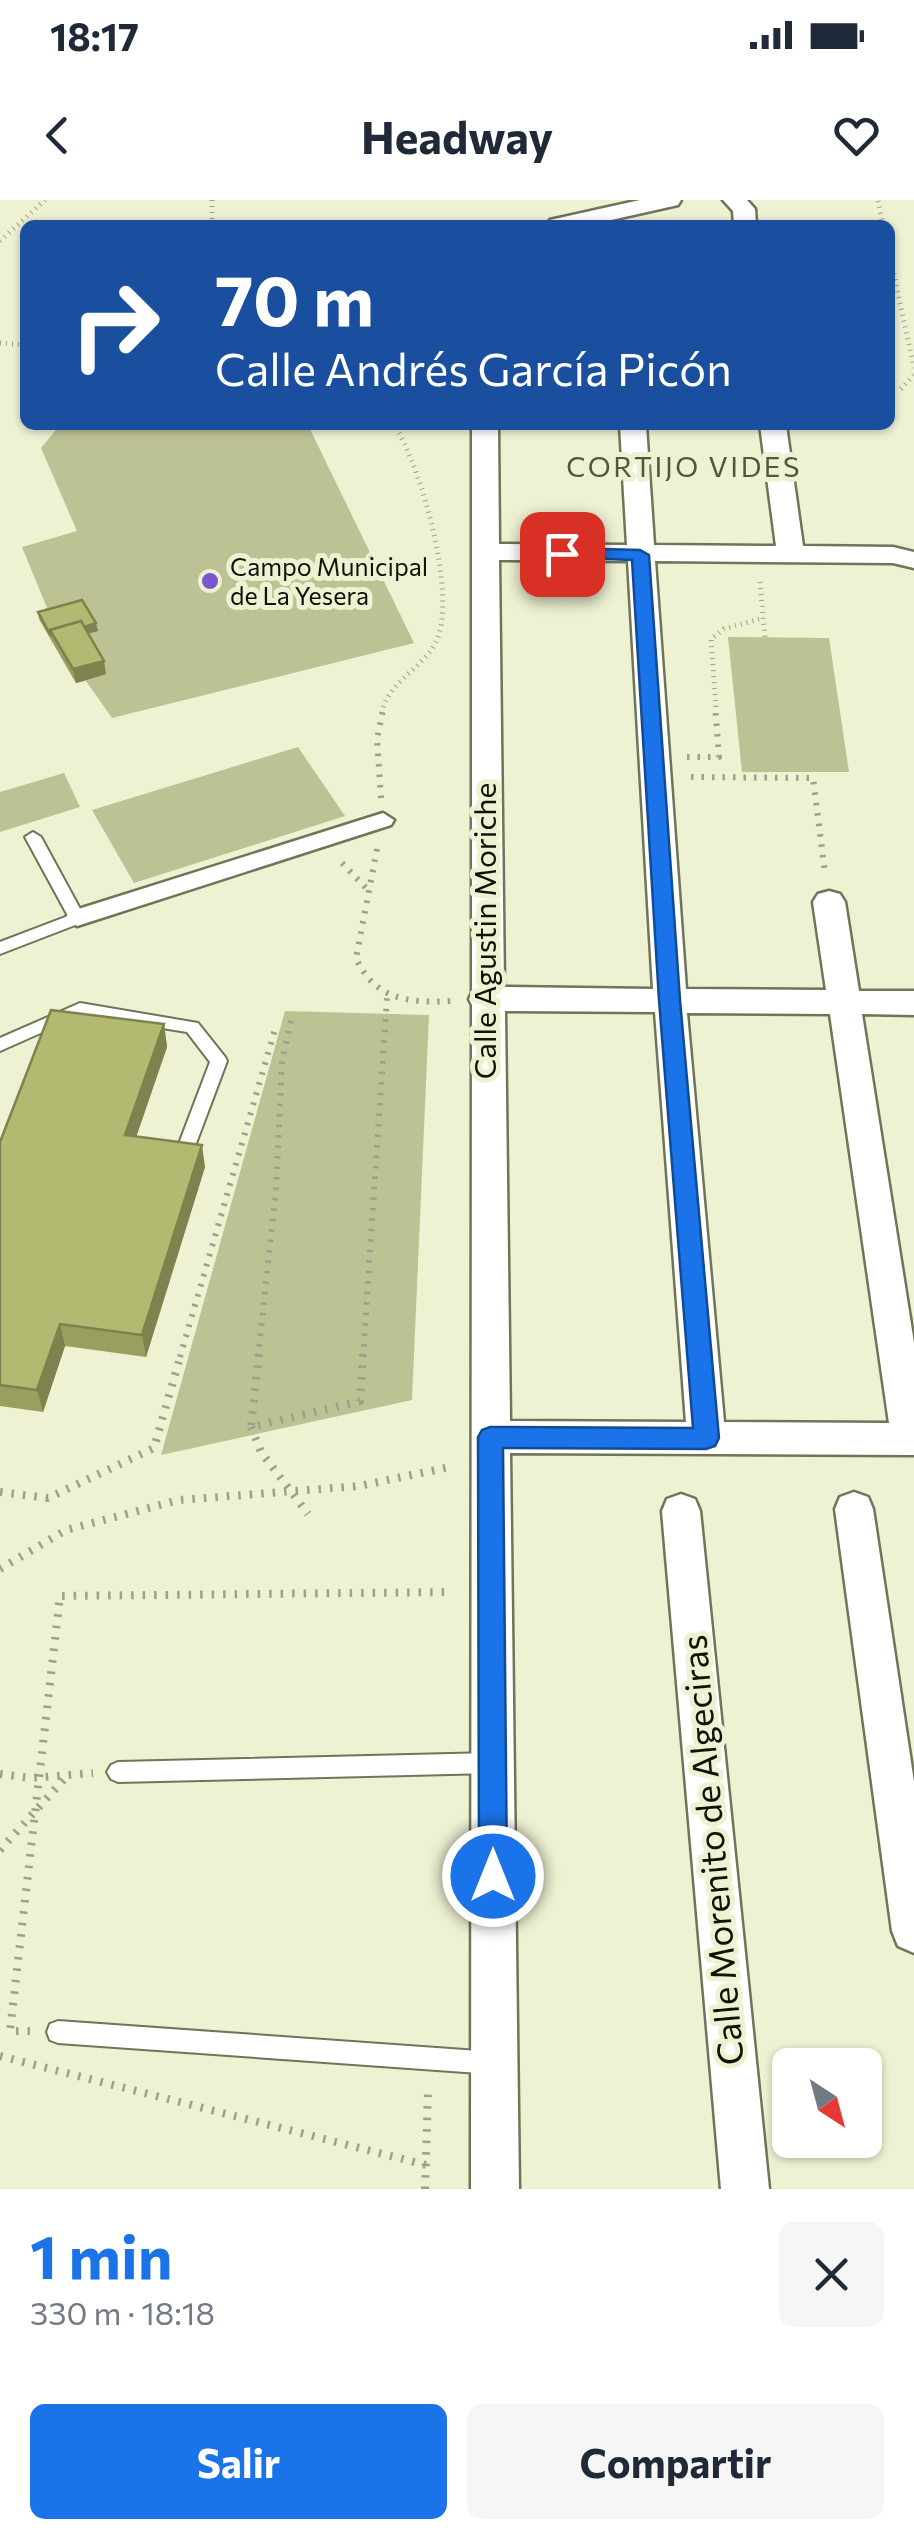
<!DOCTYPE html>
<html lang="es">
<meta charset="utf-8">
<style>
:root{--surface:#fff;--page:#f6f6f7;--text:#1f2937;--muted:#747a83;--accent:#1a73e8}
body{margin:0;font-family:Commissioner,sans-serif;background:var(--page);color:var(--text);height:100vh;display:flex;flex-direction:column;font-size:38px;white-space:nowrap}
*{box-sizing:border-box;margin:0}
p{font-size:32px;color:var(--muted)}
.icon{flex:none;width:55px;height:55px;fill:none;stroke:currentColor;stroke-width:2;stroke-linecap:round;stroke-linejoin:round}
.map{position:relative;height:1989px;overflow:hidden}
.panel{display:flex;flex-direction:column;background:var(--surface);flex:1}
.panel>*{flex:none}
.guide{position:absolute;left:20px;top:20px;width:875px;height:210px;border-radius:15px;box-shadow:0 2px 8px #0004;background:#1a4fa0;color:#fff;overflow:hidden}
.needle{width:65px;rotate:144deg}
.fabs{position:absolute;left:772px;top:1848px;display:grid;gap:20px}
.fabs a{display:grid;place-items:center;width:110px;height:110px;border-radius:15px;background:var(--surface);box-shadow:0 2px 8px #0004;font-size:50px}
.pin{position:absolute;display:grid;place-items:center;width:85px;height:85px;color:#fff;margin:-42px;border-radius:20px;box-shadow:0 5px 15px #0006}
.me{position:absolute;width:110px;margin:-55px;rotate:0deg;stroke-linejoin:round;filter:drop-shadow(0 0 8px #0008)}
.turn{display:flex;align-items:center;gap:35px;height:210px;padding:0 30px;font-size:45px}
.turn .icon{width:130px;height:130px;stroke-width:2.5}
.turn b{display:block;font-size:70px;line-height:85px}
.round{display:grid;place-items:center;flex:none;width:105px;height:105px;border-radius:15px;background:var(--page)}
.summary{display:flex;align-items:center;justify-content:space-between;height:170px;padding:0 30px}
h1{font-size:60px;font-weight:700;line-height:75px;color:var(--accent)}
.primary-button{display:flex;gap:20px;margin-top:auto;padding:20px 30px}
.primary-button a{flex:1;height:115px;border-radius:15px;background:var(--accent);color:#fff;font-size:40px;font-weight:700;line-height:115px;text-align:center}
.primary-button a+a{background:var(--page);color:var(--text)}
.status{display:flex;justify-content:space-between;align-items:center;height:70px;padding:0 50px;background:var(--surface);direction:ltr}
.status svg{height:28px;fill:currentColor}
header{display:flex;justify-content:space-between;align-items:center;height:130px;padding:0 30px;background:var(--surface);font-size:45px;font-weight:700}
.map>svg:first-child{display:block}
.green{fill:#bdc294}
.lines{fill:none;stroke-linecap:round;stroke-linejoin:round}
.service-casing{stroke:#707458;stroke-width:4}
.pedestrian-casing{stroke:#707458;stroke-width:5}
.minor-casing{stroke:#707458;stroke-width:5}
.path-far2{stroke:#9ea189;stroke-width:5;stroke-dasharray:1 5;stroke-linecap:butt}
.path-far1{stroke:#9ea189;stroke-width:6;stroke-dasharray:2.5 8;stroke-linecap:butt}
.path{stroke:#9ea189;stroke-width:8;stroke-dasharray:2.5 9;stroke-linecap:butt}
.service{fill:#fff;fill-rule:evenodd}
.pedestrian{fill:#fff;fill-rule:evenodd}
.minor{fill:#fff;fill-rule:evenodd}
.wall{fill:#9a9f60}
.shaded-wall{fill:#7d824e}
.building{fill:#b3b970;stroke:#7d824e;stroke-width:2.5}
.route{fill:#1a73e8;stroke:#114b97;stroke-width:2.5}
.poi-dot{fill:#7d55cf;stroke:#eef2d2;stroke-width:4}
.labels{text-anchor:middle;stroke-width:10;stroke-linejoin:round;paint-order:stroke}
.far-poi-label{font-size:25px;fill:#121308;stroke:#eef2d2;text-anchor:start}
.far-neighbourhood-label{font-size:28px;letter-spacing:2.5px;fill:#53563b;stroke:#eef2d2}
.street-label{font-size:30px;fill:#121308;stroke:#eef2d2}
.near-street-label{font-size:35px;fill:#121308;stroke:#eef2d2}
</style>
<div class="status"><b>18:17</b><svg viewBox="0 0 49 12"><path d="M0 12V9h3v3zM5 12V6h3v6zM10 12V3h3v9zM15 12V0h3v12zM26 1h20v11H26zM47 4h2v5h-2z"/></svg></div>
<header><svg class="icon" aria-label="back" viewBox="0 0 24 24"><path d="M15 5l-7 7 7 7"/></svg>Headway<svg class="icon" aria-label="heart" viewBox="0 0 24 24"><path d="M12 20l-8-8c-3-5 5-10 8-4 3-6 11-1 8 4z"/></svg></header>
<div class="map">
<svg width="914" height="1989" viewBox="0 0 914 1989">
<rect width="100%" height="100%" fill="#eef2d2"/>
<g class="green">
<polygon points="60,225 308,225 414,443 112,518 86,481 76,483 39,419 50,415 22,347 77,331 41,248"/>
<polygon points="728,437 829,438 849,572 742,572"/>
<polygon points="298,547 345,616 134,683 92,610"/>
<polygon points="64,573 80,607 0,632 0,592"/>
<polygon points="285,811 429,815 412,1200 161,1255"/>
</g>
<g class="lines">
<g class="service-casing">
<g id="service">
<polygon points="33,632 41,637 85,718 83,722 0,754 0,742 68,716 25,637"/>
<polygon points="80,803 198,823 225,857 227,861 192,954 180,954 177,949 210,862 187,832 81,815 0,851 0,838"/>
<polygon points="492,1553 499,1556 503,1563 499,1570 492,1573 118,1582 111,1579 107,1572 111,1565 118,1562"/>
<polygon points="58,1821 493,1852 501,1855 504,1863 501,1871 493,1874 58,1843 50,1840 47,1832 50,1824"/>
</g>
</g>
<g class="pedestrian-casing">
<polygon id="pedestrian" points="383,613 394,620 391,625 77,726 66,718 69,712"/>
</g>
<g class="minor-casing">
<g id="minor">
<polygon points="640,0 681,0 678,5 589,25 547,25 550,20"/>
<polygon points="723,0 747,0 755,9 756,25 734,25 733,11"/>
<path d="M 472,225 L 498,225 L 499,344 L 627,345 L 620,225 L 646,225 L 654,345 L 776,346 L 760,225 L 786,225 L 803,346 L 893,347 L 914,352 L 914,368 L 893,363 L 655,361 L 686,789 L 826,790 L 813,702 L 818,694 L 829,691 L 840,694 L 845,702 L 859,791 L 914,791 L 914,815 L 862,814 L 914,1143 L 914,1255 L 510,1253 L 519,1989 L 471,1989 L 472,805 L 469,799 L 472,793 ZM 499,360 L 628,361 L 653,789 L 504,787 ZM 505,811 L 655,812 L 686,1222 L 510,1221 ZM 687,813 L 830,814 L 889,1223 L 724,1222 Z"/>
<polygon points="854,1292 868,1297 873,1309 914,1582 914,1753 898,1746 892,1731 835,1309 840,1297"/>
<polygon points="681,1294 695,1299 700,1311 769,1989 721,1989 662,1311 667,1299"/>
</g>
</g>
<g class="path-far2">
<polyline points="212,0 212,25"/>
<polyline points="878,1 883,25"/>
<polyline points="0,41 45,0"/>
<polyline points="890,56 914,168"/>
<polyline points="0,143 25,145"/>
<polyline points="901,189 914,175"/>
<polyline points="760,382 765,437"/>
<path d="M 383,507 C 394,478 423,468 436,442 C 458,397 421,265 394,225"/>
<polyline points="716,507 711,439 724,429 763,418"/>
</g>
<g class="path-far1">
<polyline points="687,557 719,557 715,505"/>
<polyline points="691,577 813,578 825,673"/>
<polyline points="381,598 377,539 384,505"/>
<path d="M 377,649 L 356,758 C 375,800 408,803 451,801"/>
<polyline points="342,663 368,690"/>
<polyline points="180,1157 276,826"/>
<polyline points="258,1157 276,989 282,861 292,816"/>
<polyline points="363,1157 387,797"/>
</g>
<g class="path">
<polyline points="259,1154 251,1227 360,1201 363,1154"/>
<polyline points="251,1227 261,1252 308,1314"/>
<polyline points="0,1292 48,1298 154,1248 181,1154"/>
<polyline points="0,1369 66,1330 179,1300 359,1286 450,1267"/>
<polyline points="0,1574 31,1578 93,1573"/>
<polyline points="0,1650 67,1576"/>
<polyline points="30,1831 10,1831 60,1396 450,1392"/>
<polyline points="0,1856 426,1965"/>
<polyline points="425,1989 428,1890"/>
</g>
<use href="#service" class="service"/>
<use href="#pedestrian" class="pedestrian"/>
<use href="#minor" class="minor"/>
</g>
<g class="wall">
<polygon points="38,412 98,431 88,433 106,474 76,483 39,419"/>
<polygon points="164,824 167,847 136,937 205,967 146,1157 65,1146 43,1212 0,1206 0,942"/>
</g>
<g class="shaded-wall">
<polygon points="96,423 98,431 58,442 54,435"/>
<polygon points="104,461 106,474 76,483 73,469"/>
<polygon points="164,824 167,847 129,958 125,935"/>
<polygon points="202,945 205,967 146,1157 142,1135"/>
<polygon points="60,1124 65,1146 43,1212 37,1190"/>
</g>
<g class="building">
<polygon points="82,400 96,423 84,427 81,421 50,430 51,436 38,412"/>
<polygon points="81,421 104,461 73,469 50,430"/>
<polygon points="51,810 164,824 125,935 202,945 142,1135 60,1124 37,1190 0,1185 0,942"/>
</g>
<polygon class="route" points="562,348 640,350 649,355 680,800 719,1238 715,1246 706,1249 503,1248 507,1676 503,1685 493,1689 483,1685 479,1676 478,1237 482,1230 490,1227 693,1228 659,800 632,360 556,357 554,354"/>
<circle class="poi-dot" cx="210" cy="381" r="10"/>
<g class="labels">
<g class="far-poi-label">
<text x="230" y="376">Campo Municipal<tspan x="230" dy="29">de La Yesera</tspan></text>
</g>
<g class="far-neighbourhood-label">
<text x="684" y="277">CORTIJO VIDES</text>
</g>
<g class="street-label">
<text transform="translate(486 731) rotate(-90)" y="10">Calle Agustin Moriche</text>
</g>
<g class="near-street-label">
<text transform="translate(713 1650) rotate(-95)" y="12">Calle Morenito de Algeciras</text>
</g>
</g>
</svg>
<div class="fabs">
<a><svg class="needle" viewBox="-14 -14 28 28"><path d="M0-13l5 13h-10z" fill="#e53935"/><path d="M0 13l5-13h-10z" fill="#747a83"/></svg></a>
</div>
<div class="pin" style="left:562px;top:354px;background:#d93025"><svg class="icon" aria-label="arrive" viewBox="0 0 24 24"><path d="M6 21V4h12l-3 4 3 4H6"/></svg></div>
<svg class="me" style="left:493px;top:1676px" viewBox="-20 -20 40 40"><circle r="17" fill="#1a73e8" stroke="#fff" stroke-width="3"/><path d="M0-11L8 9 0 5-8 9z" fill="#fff"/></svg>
<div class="guide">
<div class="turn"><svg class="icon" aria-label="right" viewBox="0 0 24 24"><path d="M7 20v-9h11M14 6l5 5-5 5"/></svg><div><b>70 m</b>Calle Andrés García Picón</div></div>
</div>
</div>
<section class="panel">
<div class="summary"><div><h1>1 min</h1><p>330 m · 18:18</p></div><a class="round"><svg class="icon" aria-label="close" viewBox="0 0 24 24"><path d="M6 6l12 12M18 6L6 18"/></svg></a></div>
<div class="primary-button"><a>Salir</a><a>Compartir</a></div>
</section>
